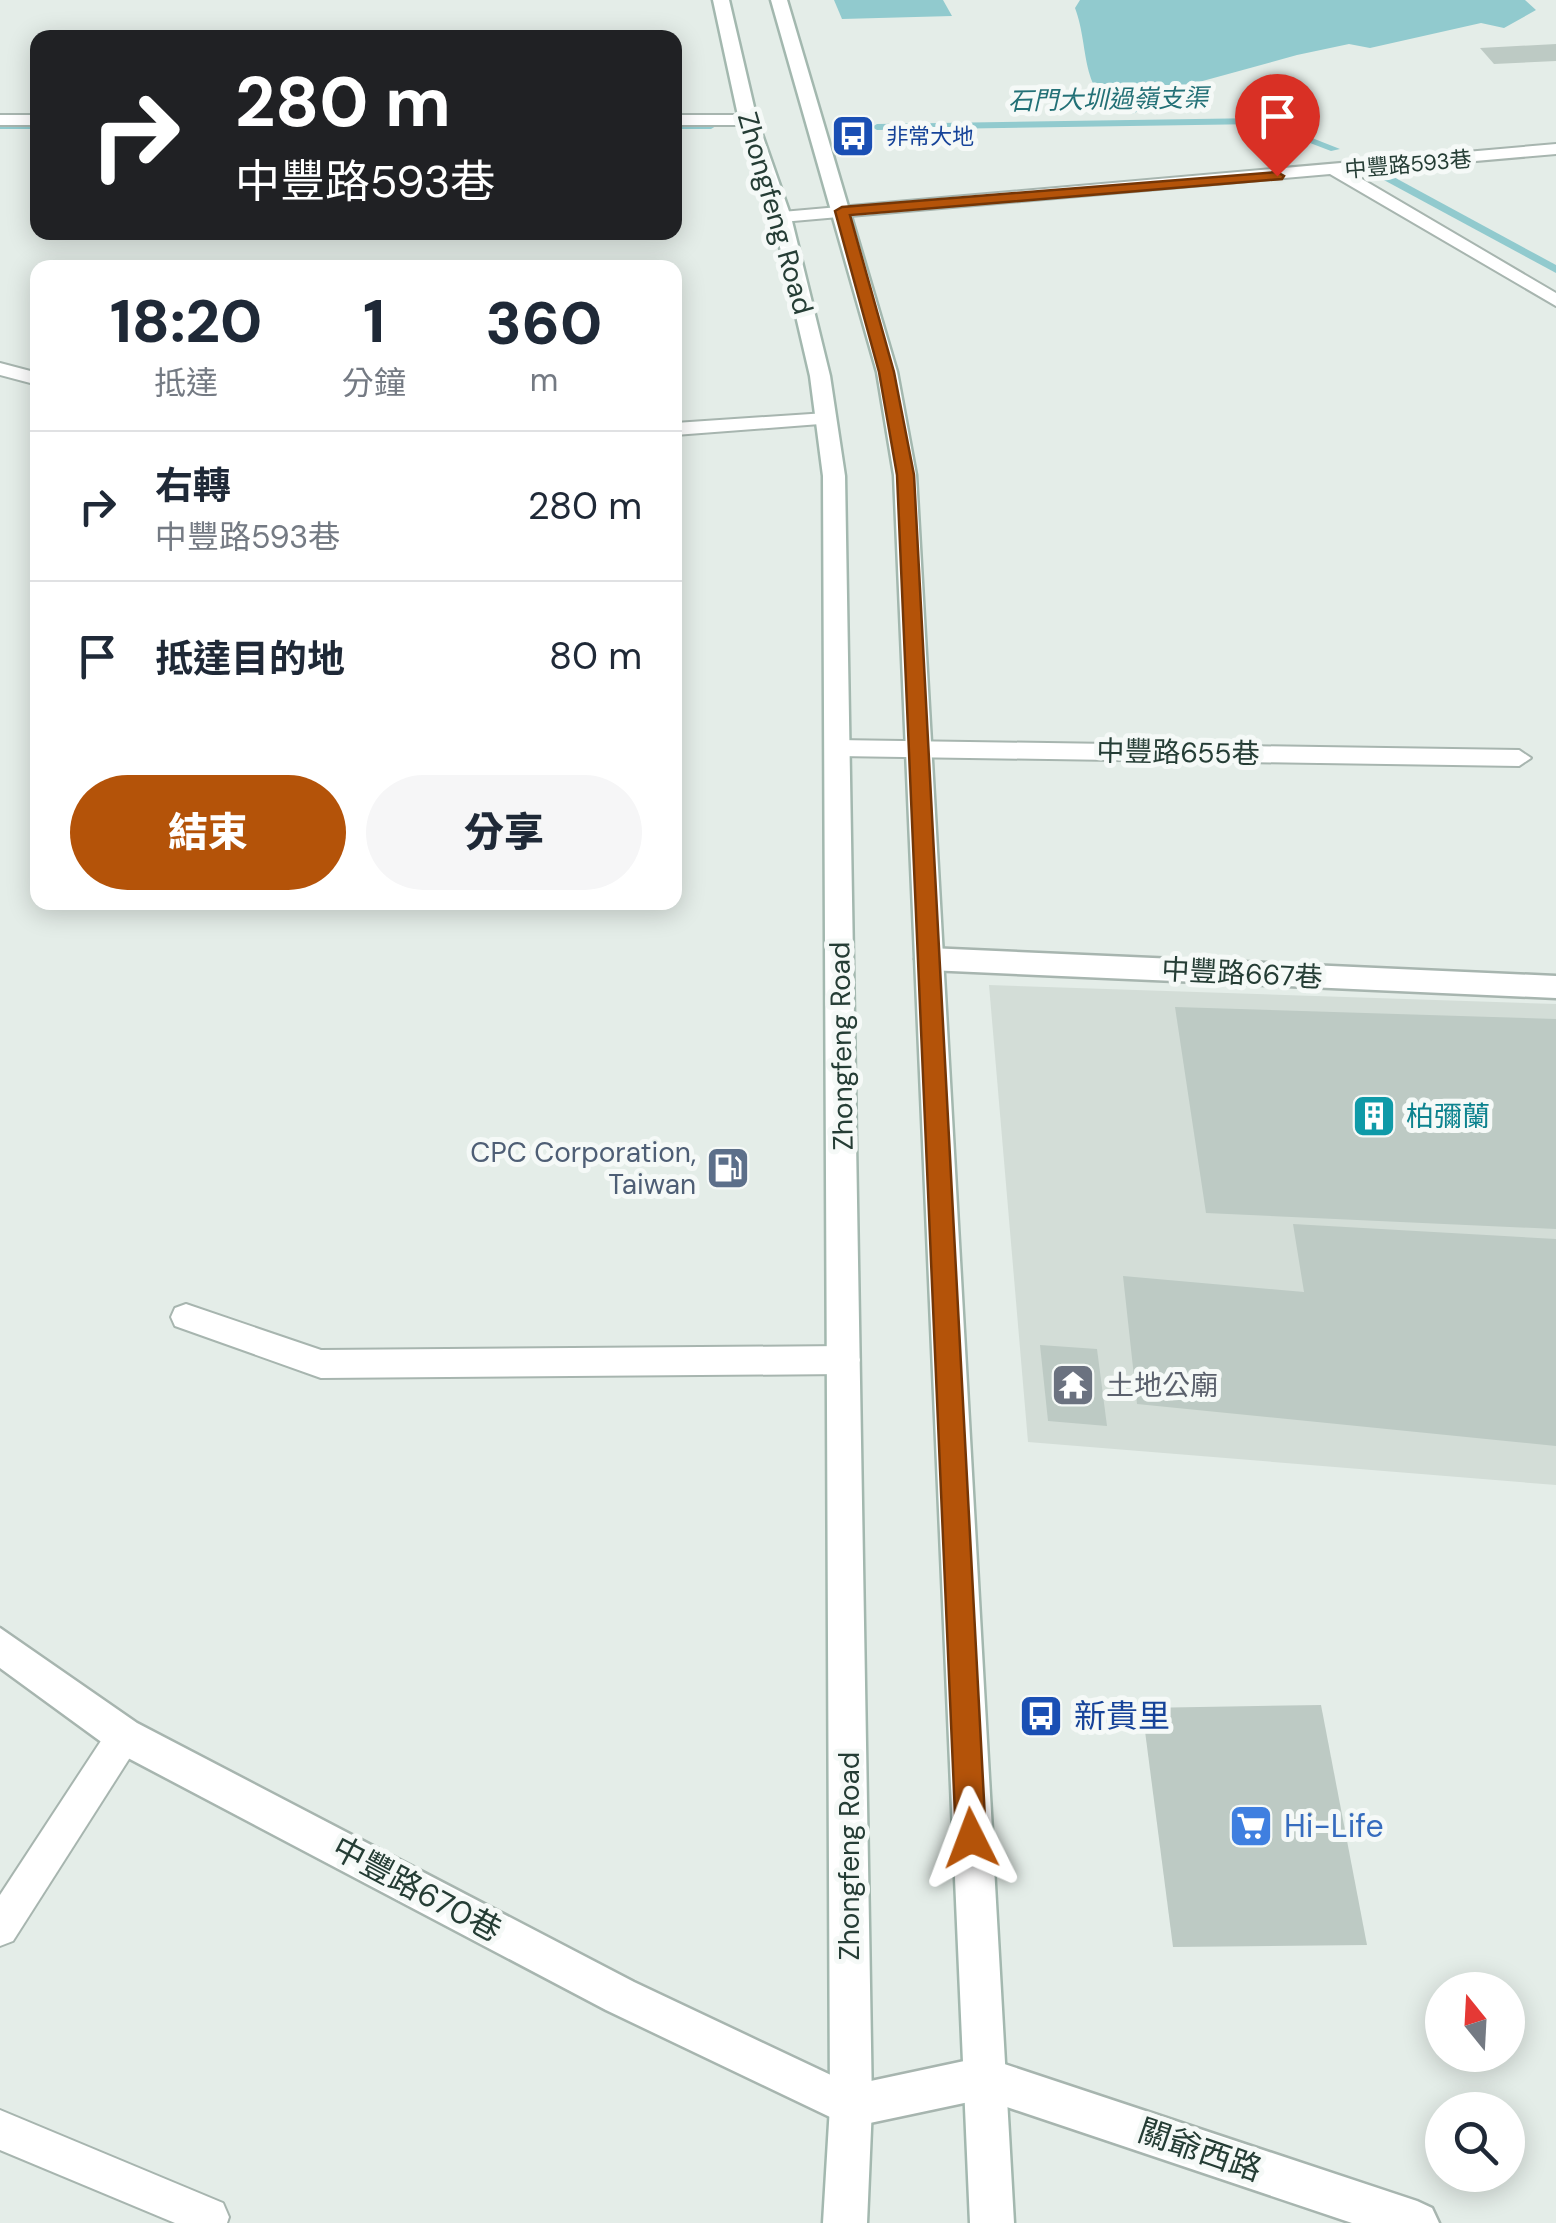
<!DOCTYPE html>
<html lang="zh-TW">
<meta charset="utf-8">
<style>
:root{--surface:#fff;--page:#f6f6f7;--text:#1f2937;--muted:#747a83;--line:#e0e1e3;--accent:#b45309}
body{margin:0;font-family:"DM Sans","Noto Sans TC",sans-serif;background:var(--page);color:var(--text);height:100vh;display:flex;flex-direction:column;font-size:38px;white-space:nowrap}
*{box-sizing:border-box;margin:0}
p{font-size:32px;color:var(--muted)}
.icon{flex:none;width:55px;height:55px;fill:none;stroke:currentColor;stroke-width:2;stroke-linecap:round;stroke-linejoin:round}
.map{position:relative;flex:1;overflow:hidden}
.side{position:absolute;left:30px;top:260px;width:652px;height:650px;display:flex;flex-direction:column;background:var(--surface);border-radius:20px;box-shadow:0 5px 25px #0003}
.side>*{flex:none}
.guide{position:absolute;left:30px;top:30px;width:652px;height:210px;border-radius:20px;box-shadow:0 5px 25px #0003;background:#202124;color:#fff;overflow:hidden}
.needle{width:65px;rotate:342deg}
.tools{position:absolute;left:1425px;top:1972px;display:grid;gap:20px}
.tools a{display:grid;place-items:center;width:100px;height:100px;border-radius:50%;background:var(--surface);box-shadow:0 5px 25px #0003;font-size:50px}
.pin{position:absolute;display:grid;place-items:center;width:85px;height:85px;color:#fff;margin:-102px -42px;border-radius:50% 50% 50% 0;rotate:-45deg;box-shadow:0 0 10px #0007}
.pin .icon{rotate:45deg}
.me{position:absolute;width:110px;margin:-55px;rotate:357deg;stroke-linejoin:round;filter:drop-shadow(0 0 8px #0008)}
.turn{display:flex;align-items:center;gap:35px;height:210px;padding:0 40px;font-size:45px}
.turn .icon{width:130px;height:130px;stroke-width:2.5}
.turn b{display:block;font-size:70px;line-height:85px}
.eta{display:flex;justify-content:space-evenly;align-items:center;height:170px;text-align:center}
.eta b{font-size:60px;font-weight:800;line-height:70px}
.button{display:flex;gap:20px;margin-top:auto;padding:20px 40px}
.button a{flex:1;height:115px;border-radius:60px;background:var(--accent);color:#fff;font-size:40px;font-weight:800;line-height:115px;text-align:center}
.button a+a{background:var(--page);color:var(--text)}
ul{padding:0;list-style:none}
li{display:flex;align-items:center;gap:30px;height:150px;padding:0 40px;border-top:2px solid var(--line)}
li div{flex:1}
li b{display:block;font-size:38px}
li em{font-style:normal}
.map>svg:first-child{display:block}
.built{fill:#d3ddd7}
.water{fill:#91cace}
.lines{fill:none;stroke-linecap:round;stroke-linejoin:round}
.stream{fill:#91cace;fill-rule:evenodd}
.building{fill:#bdcac4}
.service-casing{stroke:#a7b5af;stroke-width:4}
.minor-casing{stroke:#a7b5af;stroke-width:5}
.secondary-casing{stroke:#a3b8af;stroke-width:5}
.service{fill:#fff;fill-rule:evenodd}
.minor{fill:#fff;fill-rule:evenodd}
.secondary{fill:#fff;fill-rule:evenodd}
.route{fill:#b45309;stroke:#753606;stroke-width:2.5}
.labels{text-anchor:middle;stroke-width:10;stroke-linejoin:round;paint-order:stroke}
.far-transit-label{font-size:22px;fill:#164399;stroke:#f5f9f7;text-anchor:start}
.far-street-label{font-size:22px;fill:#253d35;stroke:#f5f9f7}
.far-water-label{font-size:25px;font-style:italic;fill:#227076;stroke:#f5f9f7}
.street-label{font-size:28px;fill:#253d35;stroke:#f5f9f7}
.culture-label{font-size:28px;fill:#0d838f;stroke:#f5f9f7;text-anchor:start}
.service-label{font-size:28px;fill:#4e5e75;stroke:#f5f9f7;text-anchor:end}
.worship-label{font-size:28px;fill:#5b616d;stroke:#f5f9f7;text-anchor:start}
.near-transit-label{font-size:32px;fill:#164399;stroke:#f5f9f7;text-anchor:start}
.near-shop-label{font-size:32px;fill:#366cbe;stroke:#f5f9f7;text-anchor:start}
.near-street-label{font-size:32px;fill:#253d35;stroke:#f5f9f7}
</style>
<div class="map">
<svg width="1556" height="2223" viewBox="0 0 1556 2223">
<rect width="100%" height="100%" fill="#e4ede8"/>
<polygon class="built" points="989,985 1556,1004 1556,1485 1028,1442"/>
<g class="water">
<polygon points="834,0 943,0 952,16 842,19"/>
<path d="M 1080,0 L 1525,0 L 1536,10 L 1504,28 L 1481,23 L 1370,48 L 1349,44 L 1297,55 L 1199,82 L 1132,114 C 1077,100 1091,50 1075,8 Z"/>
</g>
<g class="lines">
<g class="stream">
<polygon points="1261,118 1340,149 1331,151 1260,124 877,130 872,127 877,124"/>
<rect x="0" y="123" width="38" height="6"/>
<polygon points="675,123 711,123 716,126 711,129 675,129"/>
<polygon points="1382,175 1390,175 1556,265 1556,273 1382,179"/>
</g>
</g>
<g class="building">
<polygon points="1556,44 1556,61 1494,64 1480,48"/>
<polygon points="1175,1007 1556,1019 1556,1229 1206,1213"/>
<polygon points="1293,1224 1556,1239 1556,1446 1137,1404 1123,1276 1304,1292"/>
<polygon points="1040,1345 1097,1349 1107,1426 1048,1421"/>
<polygon points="1321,1705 1367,1945 1173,1947 1142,1708"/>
</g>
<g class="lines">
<g class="service-casing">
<g id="service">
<rect x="0" y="115" width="38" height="10"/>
<polygon points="675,115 748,115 756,120 748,125 675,125"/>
<polygon points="1556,144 1556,154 1350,172 1556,293 1556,306 1330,174 782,222 773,217 782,212"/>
<polygon points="0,363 38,373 38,385 0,375"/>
<polygon points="826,413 836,419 833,423 675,435 675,423"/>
<polygon points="837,740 1519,750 1531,758 1519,766 837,756 825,748"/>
<polygon points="186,1304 321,1350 845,1346 856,1350 860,1360 856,1370 845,1374 321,1378 175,1326 171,1317 175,1308"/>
<polygon points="124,1719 136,1724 141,1736 136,1748 13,1941 0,1946 0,1895 112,1724"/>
<polygon points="0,2110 223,2203 229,2217 227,2223 175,2223 0,2150"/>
</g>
</g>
<g class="minor-casing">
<g id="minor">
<polygon points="929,948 1556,976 1556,998 929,970 919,967 915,959 919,951"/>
<polygon points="0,1628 137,1723 634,1982 852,2085 983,2057 1417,2201 1432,2208 1439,2223 1352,2223 983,2099 851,2127 606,2010 111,1749 0,1668"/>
</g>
</g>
<g class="secondary-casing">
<g id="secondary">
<polygon points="713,0 729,0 757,120 791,217 830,376 845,476 872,2106 867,2223 823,2223 830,2106 823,476 810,376 773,217 739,120"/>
<polygon points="771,0 787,0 897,372 916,475 1014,2223 970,2223 894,475 877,372"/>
</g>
</g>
<use href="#service" class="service"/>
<use href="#minor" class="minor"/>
<use href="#secondary" class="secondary"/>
</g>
<polygon class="route" points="1277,172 1284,176 1282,179 850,215 894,372 914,475 986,1838 982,1848 971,1853 961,1848 956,1838 897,475 879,372 835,211 842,207"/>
<defs>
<g id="bus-square" transform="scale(2.25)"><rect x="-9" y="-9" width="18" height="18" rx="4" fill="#1a4fb4" stroke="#f5f9f7"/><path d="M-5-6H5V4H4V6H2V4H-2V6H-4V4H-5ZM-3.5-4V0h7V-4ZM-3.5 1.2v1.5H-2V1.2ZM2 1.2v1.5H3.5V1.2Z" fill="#fff"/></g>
<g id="building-square" transform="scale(2.25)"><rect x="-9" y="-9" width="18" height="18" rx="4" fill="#0f9aa8" stroke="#f5f9f7"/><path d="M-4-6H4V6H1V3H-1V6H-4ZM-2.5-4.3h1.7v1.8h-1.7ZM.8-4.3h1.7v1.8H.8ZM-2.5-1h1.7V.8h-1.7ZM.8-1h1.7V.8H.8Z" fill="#fff"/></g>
<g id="fuel-square" transform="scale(2.25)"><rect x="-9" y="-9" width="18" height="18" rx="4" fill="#5c6f8a" stroke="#f5f9f7"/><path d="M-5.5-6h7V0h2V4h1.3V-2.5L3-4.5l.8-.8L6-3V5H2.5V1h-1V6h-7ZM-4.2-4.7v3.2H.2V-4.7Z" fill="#fff"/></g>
<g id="temple-square" transform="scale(2.25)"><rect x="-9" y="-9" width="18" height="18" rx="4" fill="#6b7280" stroke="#f5f9f7"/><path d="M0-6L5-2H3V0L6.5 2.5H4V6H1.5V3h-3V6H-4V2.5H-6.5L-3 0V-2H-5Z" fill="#fff"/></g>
<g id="supermarket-square" transform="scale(2.25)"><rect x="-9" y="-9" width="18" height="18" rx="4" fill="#3f7fe0" stroke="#f5f9f7"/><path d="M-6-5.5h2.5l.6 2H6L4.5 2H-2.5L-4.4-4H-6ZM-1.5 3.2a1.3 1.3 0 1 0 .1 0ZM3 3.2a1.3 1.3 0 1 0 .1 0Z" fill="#fff"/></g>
</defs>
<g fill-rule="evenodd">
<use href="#bus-square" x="853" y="136"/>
<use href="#building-square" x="1374" y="1116"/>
<use href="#fuel-square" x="728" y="1168"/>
<use href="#temple-square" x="1073" y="1385"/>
<use href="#bus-square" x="1041" y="1716"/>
<use href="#supermarket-square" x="1251" y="1826"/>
</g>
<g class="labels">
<g class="far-transit-label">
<text x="886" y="144">非常大地</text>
</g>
<g class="far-street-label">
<text transform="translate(1408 164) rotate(-5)" y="8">中豐路593巷</text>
</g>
<g class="far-water-label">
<text transform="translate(1108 99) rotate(-1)" y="9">石門大圳過嶺支渠</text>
</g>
<g class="street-label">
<text transform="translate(776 213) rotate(74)" y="10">Zhongfeng Road</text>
<text transform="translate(1178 752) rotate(1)" y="10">中豐路655巷</text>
<text transform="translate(1242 973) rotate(3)" y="10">中豐路667巷</text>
<text transform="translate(841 1046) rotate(-91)" y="10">Zhongfeng Road</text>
<text transform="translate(849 1856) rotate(-90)" y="10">Zhongfeng Road</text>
</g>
<g class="culture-label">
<text x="1406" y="1126">柏彌蘭</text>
</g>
<g class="service-label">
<text x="696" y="1162">CPC Corporation,<tspan x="696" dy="32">Taiwan</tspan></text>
</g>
<g class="worship-label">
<text x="1106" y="1395">土地公廟</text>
</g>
<g class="near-transit-label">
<text x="1074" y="1727">新貴里</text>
</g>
<g class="near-shop-label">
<text x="1284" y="1837">Hi-Life</text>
</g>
<g class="near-street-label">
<text transform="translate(417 1889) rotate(28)" y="11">中豐路670巷</text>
<text transform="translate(1200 2150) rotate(19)" y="11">關爺西路</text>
</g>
</g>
</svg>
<div class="tools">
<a><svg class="needle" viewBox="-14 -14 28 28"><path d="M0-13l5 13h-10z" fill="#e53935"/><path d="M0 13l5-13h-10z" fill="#747a83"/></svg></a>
<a><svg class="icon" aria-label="search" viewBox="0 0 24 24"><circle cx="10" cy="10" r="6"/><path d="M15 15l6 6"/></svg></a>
</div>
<div class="pin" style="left:1277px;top:176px;background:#d93025"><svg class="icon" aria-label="arrive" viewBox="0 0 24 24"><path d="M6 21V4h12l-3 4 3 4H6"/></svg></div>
<svg class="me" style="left:971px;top:1838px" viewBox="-20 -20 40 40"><path d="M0-17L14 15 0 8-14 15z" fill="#b45309" stroke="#fff" stroke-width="4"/></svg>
<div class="guide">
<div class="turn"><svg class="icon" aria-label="right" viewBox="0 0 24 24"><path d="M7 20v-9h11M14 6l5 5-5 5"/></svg><div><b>280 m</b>中豐路593巷</div></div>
</div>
<section class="side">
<div class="eta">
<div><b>18:20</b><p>抵達</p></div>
<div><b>1</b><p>分鐘</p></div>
<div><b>360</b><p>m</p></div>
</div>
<ul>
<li><svg class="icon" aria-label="right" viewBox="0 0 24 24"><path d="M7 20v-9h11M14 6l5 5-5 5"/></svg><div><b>右轉</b><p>中豐路593巷</p></div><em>280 m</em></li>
<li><svg class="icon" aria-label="arrive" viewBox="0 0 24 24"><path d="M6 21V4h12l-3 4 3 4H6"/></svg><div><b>抵達目的地</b></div><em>80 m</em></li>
</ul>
<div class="button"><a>結束</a><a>分享</a></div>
</section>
</div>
